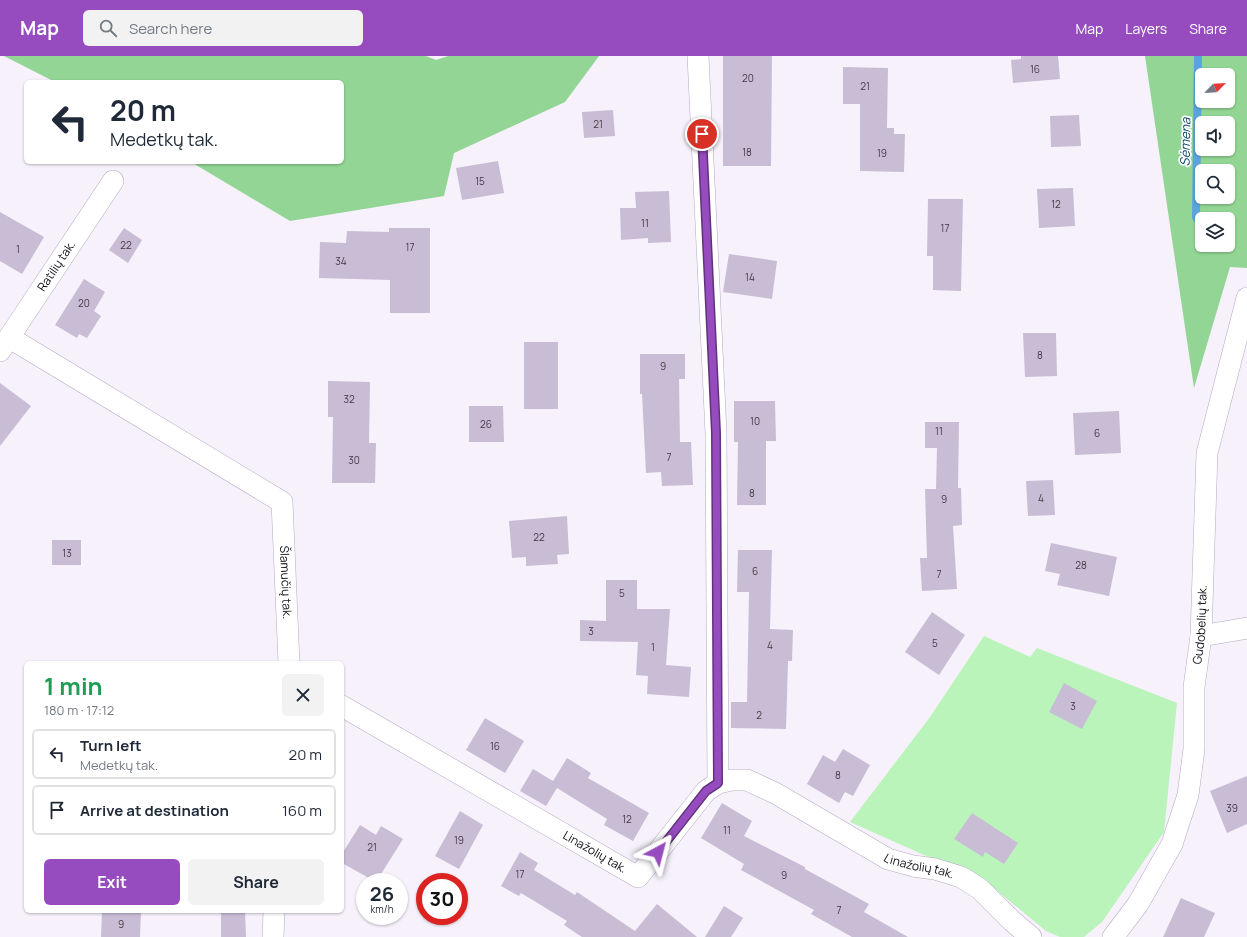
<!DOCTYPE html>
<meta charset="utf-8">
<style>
:root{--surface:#fff;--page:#f2f2f3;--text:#1f2937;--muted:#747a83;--line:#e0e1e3;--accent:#964cbe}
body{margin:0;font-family:Manrope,sans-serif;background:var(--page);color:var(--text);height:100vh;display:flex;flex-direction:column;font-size:15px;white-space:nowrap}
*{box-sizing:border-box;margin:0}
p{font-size:13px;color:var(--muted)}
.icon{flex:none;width:22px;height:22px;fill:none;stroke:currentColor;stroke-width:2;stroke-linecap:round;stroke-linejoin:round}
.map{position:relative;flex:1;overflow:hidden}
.sheet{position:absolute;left:24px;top:605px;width:320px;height:252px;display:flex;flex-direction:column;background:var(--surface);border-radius:6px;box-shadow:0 1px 3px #0004}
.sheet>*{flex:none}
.guide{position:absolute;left:24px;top:24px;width:320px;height:84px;border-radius:6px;box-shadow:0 1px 3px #0004;background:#fff;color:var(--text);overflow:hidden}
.needle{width:26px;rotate:66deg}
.fabs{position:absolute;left:1195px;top:12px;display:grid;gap:8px}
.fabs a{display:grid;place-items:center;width:40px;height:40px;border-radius:6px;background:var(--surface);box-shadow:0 1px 3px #0004;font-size:20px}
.speed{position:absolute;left:356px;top:817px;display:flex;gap:8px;font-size:20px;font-weight:700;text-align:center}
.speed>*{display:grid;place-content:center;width:52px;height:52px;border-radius:50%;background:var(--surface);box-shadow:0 1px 3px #0004;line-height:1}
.speed small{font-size:10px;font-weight:400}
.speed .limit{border:6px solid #d22;background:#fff;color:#111}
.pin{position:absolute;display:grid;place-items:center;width:34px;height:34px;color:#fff;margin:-17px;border:2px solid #fff;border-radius:50%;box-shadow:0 1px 4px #0007}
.me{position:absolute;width:44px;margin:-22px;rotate:38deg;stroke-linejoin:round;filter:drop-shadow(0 0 3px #0008)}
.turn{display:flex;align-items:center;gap:14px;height:84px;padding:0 20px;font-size:18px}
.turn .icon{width:52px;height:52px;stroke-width:2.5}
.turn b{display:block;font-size:28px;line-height:34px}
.round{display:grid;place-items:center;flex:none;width:42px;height:42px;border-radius:6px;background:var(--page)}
.headline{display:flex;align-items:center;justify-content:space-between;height:68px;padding:0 20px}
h1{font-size:24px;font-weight:700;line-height:30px;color:#1e9e55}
.button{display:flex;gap:8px;margin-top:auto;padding:8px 20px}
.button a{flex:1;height:46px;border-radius:6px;background:var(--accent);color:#fff;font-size:16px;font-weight:700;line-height:46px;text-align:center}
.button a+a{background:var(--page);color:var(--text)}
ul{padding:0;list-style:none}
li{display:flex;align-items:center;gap:12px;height:50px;margin:0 8px 6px;padding:0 12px;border:2px solid var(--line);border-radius:6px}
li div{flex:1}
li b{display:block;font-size:15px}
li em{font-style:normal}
header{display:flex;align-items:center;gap:24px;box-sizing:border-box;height:56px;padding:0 20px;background:var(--accent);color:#fff}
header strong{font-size:19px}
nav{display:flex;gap:22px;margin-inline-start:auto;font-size:14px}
.search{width:280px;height:36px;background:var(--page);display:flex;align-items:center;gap:10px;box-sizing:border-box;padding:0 14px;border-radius:6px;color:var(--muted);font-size:15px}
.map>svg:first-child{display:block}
.green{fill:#baf4bb}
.forest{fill:#93d594;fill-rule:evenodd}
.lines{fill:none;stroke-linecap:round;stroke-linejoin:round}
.stream{stroke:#5ba5de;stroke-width:8}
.building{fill:#c9bdd5}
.minor-casing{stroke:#b6aac2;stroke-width:22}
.minor{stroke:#fff;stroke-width:21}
.route-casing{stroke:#62317c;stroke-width:10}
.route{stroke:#964cbe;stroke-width:7}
.labels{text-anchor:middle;stroke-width:3.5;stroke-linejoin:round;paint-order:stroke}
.number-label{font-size:10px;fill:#403a46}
.street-label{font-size:12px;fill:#120e16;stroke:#fff}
.water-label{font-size:13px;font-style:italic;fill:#0e466c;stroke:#fff}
</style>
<header>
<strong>Map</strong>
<div class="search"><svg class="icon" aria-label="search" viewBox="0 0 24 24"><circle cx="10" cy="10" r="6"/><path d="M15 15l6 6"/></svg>Search here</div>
<nav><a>Map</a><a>Layers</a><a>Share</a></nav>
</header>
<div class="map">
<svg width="1247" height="881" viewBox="0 0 1247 881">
<rect width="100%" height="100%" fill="#f6f1fb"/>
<polygon class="green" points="984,580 1030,601 1037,592 1177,647 1164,776 1102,866 1084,881 1060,881 1046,875 989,828 850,766 930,661"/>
<g class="forest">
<polygon points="4,0 426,0 436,4 448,0 599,0 565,46 454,97 444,140 290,165 191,106 342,106 342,26 55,26"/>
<path d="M 1145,0 L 1247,0 L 1247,212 L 1230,211 L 1194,332 ZM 1202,19 L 1228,19 L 1228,45 L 1202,45 ZM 1202,67 L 1228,67 L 1228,93 L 1202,93 ZM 1202,115 L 1228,115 L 1228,141 L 1202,141 ZM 1202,163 L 1228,163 L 1228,189 L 1202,189 Z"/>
</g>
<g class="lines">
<polyline class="stream" points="1198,0 1196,161 1202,170"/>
</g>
<g class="building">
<polygon points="723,0 772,0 771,110 723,110"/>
<polygon points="1021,0 1058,0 1060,23 1013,27 1011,4 1021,3"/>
<polygon points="843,11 888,12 887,72 894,72 894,78 905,78 904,116 860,115 860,48 843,48"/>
<polygon points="613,54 615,80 584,82 582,56"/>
<polygon points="1079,59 1081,90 1051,91 1050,60"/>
<polygon points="498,105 504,137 462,144 456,112"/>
<polygon points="1073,132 1075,170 1039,172 1037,133"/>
<polygon points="669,135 671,186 648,187 648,182 621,184 620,152 636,152 635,136"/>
<polygon points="928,143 963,143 961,235 933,234 933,200 927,200"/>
<polygon points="0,156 44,181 22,218 0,205"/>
<polygon points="124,172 142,184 128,207 109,194"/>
<polygon points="389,172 430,172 430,257 390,257 390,224 319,222 320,186 346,187 347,175 389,176"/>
<polygon points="729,198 777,205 772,243 723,236"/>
<polygon points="84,223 105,236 94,255 101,260 87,282 79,278 77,282 55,269"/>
<polygon points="1023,277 1056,277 1057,320 1025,321"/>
<rect x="524" y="286" width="34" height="67"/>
<polygon points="640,298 685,298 685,323 679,323 680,386 691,386 693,429 662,430 661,416 646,417 642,338 640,338"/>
<polygon points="328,325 370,326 369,387 376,387 375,427 332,427 333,361 328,361"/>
<polygon points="0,327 31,350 0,390"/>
<polygon points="734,345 775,345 776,385 766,385 766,449 737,449 738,386 734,386"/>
<polygon points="469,350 503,350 504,386 469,386"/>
<polygon points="1119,355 1121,397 1075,399 1073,357"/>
<polygon points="925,366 959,366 958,432 961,432 962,469 953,470 957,533 922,535 920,502 927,502 925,433 936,433 937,392 925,392"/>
<polygon points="1053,424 1055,459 1028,460 1026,425"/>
<polygon points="567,460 569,498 557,499 558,508 526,510 526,501 512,502 509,465"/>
<rect x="52" y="484" width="29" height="25"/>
<polygon points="1051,487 1117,501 1109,540 1057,529 1060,518 1045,515"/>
<polygon points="738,494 772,494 770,573 793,574 792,605 788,605 786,673 731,672 731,646 747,646 749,536 737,536"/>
<polygon points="606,524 637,524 637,553 670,553 666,609 691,611 689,641 647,638 648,620 636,619 638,586 580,585 580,564 606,565"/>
<polygon points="932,556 965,579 939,619 905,596"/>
<polygon points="1064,627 1097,645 1082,673 1049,656"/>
<polygon points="485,662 524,685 505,717 466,694"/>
<polygon points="843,693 870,709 853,740 845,736 839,747 807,728 823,699 835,706"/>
<polygon points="567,702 591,717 588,722 649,757 633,785 604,769 607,763 557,732 546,750 520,735 533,713 553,725"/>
<polygon points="1247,720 1247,768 1227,777 1210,735"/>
<polygon points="722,747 752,765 744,780 805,811 805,813 869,848 864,856 908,881 852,881 811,858 814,854 741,814 744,808 701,782"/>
<polygon points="460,755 483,769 459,813 435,800"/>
<polygon points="972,757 1018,787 1004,808 985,796 983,801 954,783"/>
<polygon points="360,769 376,779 381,770 403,783 376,826 342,807 342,798"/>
<polygon points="520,796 538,807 534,814 575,839 577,836 635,875 657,848 697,881 582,881 564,869 567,865 521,837 519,840 501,830"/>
<polygon points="1181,842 1215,857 1204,881 1163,881"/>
<polygon points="724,850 743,862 731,881 705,881"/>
<polygon points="102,855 141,855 140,881 101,881"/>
<polygon points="221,855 245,855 246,881 221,881"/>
</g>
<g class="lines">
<g class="minor-casing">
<g id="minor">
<polyline points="698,0 716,377 718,727"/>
<path id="s1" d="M 10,282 L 282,446 L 289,607"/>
<path id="s2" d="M 0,295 L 113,125"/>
<polyline points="1201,580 1247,572"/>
<path id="s3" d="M 342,650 L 638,821 L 706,735 L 718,727 L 732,724 L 747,724 L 775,737 L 888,803 L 913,810 L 935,813 L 961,821 L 980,833 L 1012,865 L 1031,881"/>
<polyline points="273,881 274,855"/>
<path id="s4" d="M 1113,881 L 1138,848 L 1172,788 L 1188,739 L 1194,693 L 1194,631 L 1201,580 L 1207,397 L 1247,242"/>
</g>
</g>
<use href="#minor" class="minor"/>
</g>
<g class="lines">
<g class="route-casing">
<polyline id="route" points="658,796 706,735 718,727 716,377 702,78"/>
</g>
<use href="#route" class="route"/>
</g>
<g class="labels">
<g class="number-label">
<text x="1035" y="17">16</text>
<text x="748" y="26">20</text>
<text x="865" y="34">21</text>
<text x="598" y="72">21</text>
<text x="747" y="100">18</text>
<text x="882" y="101">19</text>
<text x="480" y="129">15</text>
<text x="1056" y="152">12</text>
<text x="645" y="171">11</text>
<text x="945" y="176">17</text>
<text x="126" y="193">22</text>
<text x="410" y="195">17</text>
<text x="18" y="197">1</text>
<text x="341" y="209">34</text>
<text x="750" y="225">14</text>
<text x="84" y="251">20</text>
<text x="1040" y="303">8</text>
<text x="663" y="314">9</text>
<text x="349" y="347">32</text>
<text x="755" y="369">10</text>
<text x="486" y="372">26</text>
<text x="939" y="379">11</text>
<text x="1097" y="381">6</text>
<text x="669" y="405">7</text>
<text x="354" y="408">30</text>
<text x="752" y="441">8</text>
<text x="1041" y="446">4</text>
<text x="944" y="447">9</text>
<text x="539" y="485">22</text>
<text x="67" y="501">13</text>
<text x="1081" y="513">28</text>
<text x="755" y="519">6</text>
<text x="939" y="522">7</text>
<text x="622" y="541">5</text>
<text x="591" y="579">3</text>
<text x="935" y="591">5</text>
<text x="770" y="593">4</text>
<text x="653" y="595">1</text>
<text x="1073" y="654">3</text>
<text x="759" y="663">2</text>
<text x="495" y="694">16</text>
<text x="838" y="723">8</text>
<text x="1232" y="756">39</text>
<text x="627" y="767">12</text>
<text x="727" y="778">11</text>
<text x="459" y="788">19</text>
<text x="372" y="795">21</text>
<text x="520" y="822">17</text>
<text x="784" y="823">9</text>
<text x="839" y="858">7</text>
<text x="121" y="872">9</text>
</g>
<g class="street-label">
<text dy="4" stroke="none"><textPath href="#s2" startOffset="102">Ratilių tak.</textPath></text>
<text dy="4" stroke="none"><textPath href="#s1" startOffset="398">Šlamučių tak.</textPath></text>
<text dy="4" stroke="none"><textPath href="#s4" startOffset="333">Gudobelių tak.</textPath></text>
<text dy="4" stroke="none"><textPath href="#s3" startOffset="292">Linažolių tak.</textPath></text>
<text dy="4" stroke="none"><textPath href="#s3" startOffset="689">Linažolių tak.</textPath></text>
</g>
<g class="water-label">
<text transform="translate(1185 86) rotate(-89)" y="5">Sėmena</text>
</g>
</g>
</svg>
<div class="fabs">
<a><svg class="needle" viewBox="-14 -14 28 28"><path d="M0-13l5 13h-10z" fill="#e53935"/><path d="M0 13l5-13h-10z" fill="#747a83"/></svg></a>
<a><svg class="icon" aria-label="sound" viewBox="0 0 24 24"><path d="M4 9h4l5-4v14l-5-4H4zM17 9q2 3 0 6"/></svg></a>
<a><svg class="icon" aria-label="search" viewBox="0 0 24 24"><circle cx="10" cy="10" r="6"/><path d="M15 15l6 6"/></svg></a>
<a><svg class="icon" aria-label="layers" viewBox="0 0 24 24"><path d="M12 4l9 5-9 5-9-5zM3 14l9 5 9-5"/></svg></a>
</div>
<div class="speed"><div>26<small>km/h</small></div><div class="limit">30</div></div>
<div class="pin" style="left:702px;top:78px;background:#d93025"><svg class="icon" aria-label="arrive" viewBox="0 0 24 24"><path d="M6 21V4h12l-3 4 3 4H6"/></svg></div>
<svg class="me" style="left:658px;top:796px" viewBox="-20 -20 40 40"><path d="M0-17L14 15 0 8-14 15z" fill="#964cbe" stroke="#fff" stroke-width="4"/></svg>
<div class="guide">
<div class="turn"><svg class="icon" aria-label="left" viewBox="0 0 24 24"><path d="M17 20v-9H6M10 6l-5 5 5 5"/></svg><div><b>20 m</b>Medetkų tak.</div></div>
</div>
<section class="sheet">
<div class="headline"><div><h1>1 min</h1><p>180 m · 17:12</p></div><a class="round"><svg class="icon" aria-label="close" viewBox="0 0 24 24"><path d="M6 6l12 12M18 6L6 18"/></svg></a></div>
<ul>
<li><svg class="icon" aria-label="left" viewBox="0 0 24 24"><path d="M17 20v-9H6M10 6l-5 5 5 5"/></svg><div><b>Turn left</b><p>Medetkų tak.</p></div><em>20 m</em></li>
<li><svg class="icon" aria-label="arrive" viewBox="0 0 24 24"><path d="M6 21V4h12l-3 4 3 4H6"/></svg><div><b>Arrive at destination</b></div><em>160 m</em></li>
</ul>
<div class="button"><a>Exit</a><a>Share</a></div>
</section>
</div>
